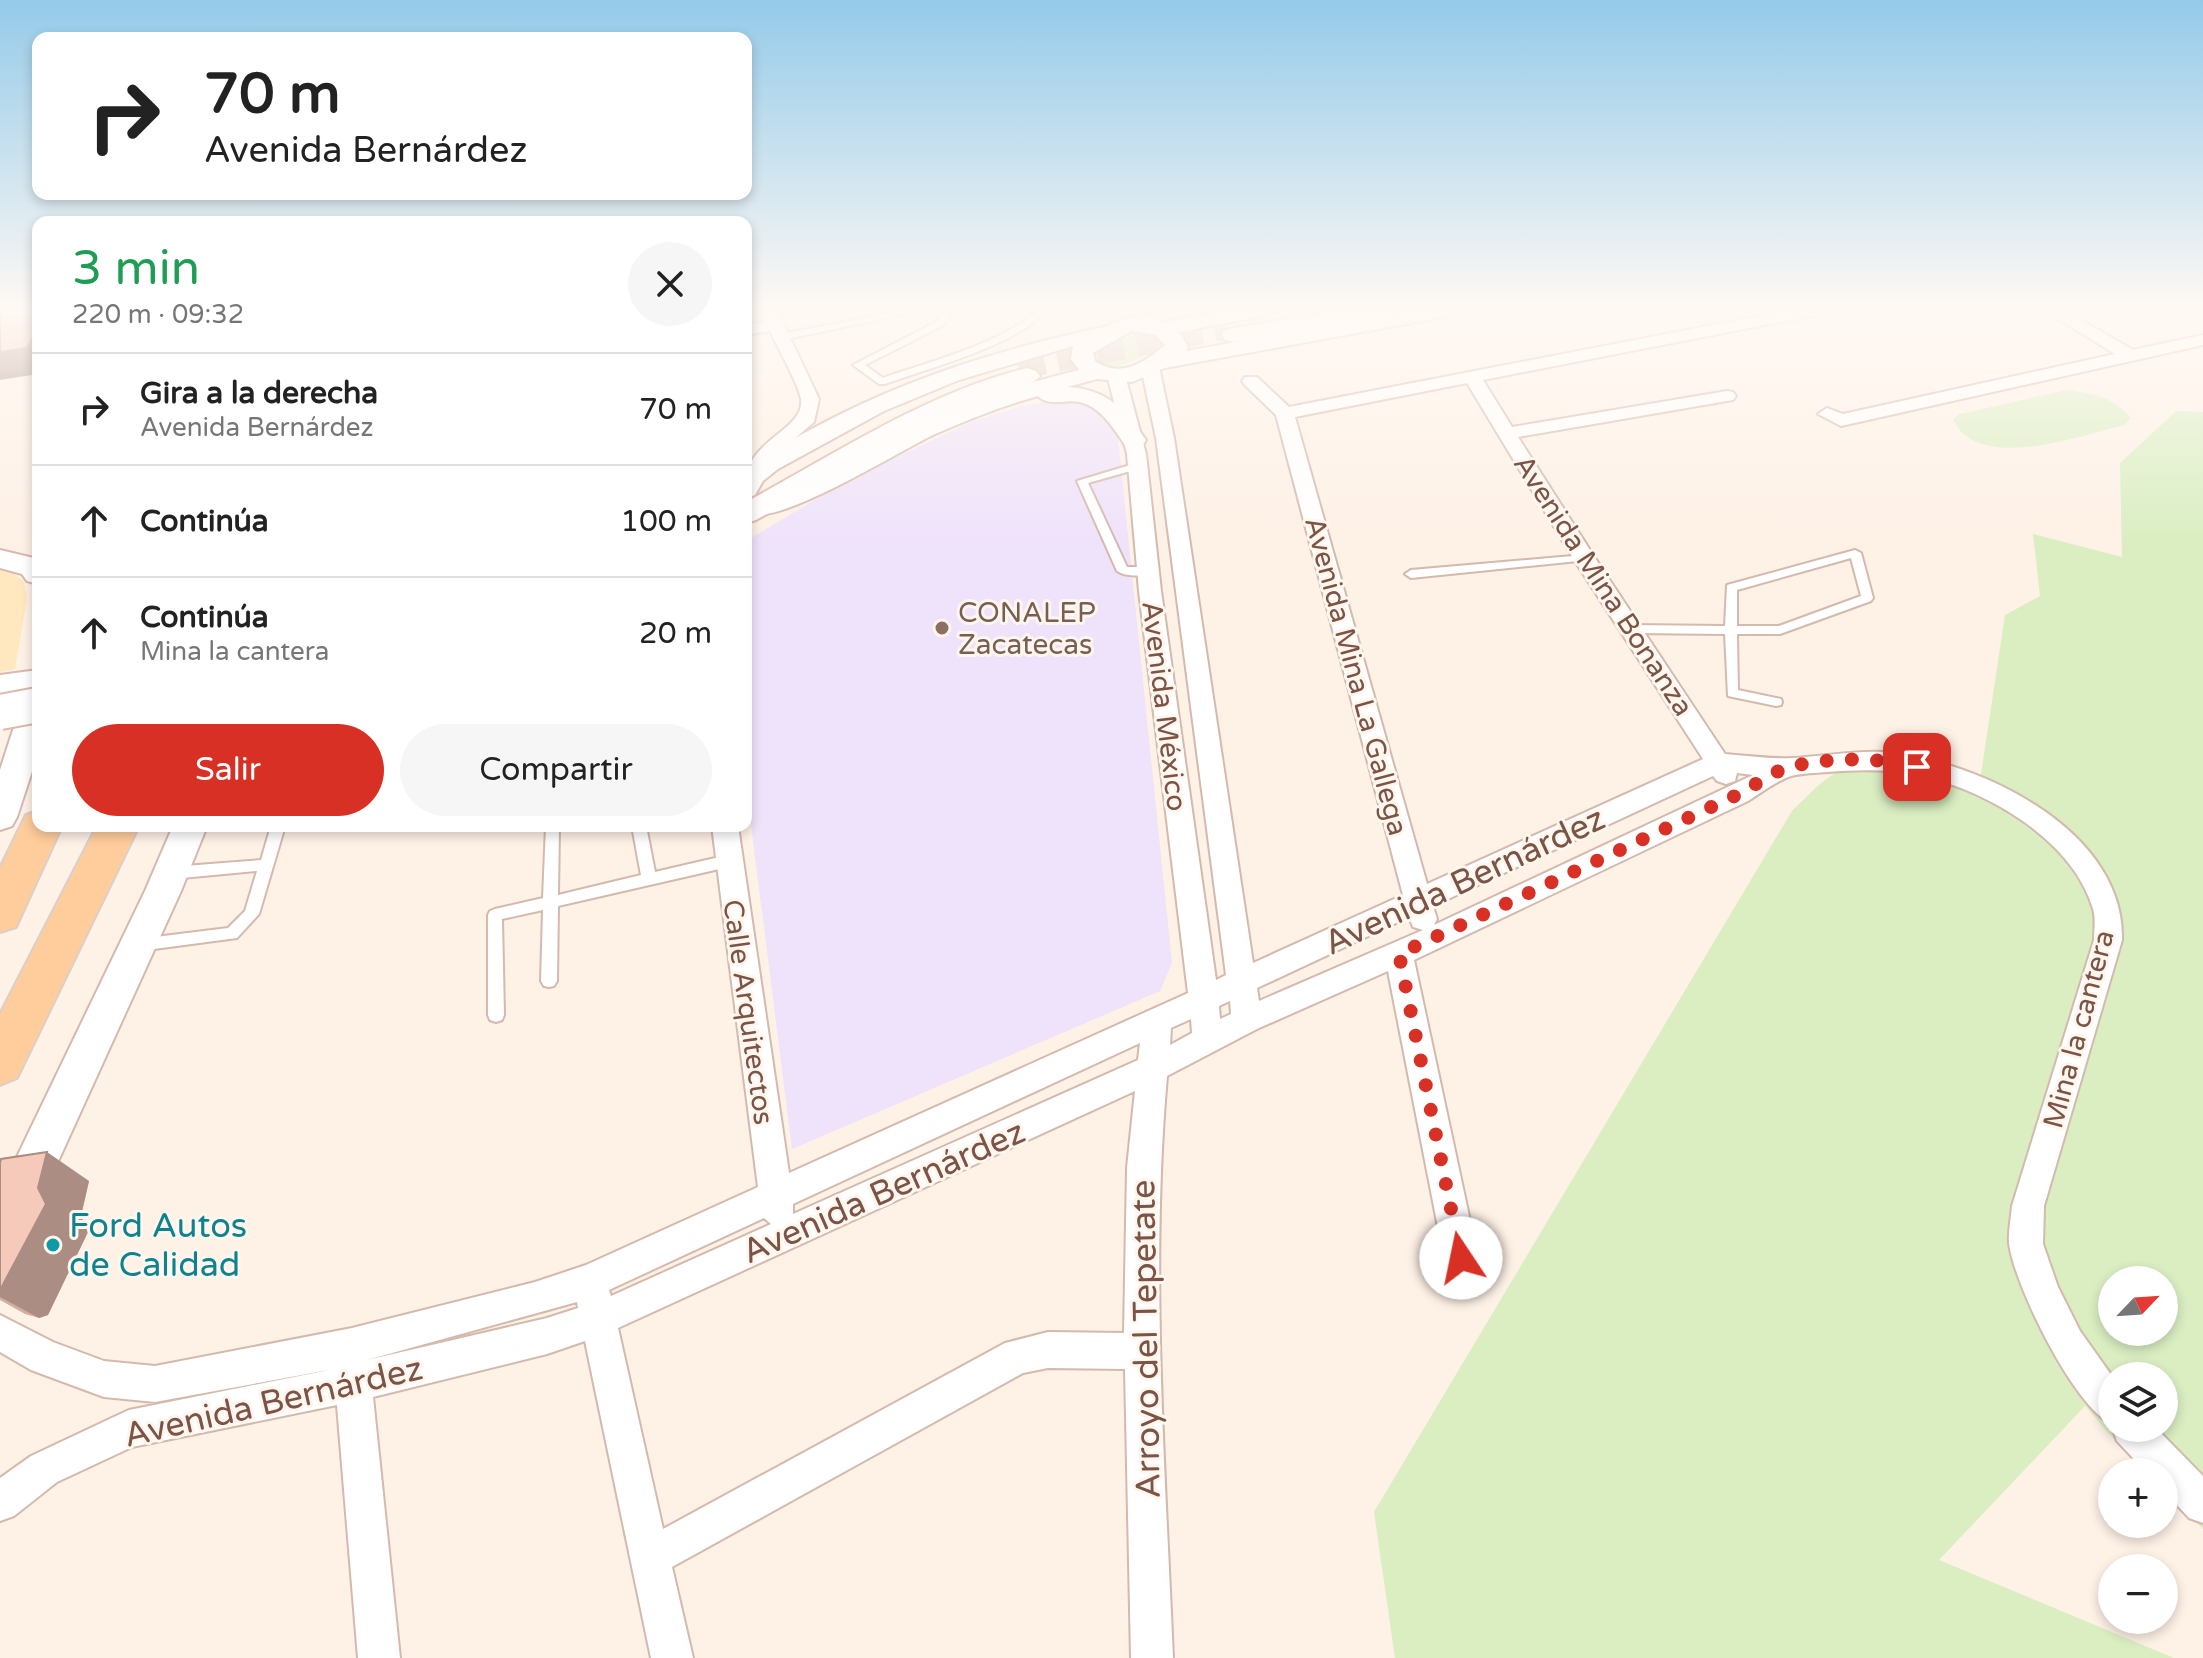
<!DOCTYPE html>
<html lang="es">
<meta charset="utf-8">
<style>
:root{--surface:#fff;--page:#f6f6f6;--text:#222;--muted:#767676;--line:#e0e0e0;--accent:#d93025}
body{margin:0;font-family:"Varela Round",sans-serif;background:var(--page);color:var(--text);height:100vh;display:flex;flex-direction:column;font-size:30px;white-space:nowrap}
*{box-sizing:border-box;margin:0}
p{font-size:26px;color:var(--muted)}
.icon{flex:none;width:44px;height:44px;fill:none;stroke:currentColor;stroke-width:2;stroke-linecap:round;stroke-linejoin:round}
.map{position:relative;flex:1;overflow:hidden}
.drawer{position:absolute;left:32px;top:216px;width:720px;height:616px;display:flex;flex-direction:column;background:var(--surface);border-radius:16px;box-shadow:0 4px 12px #0003}
.drawer>*{flex:none}
.banner{position:absolute;left:32px;top:32px;width:720px;height:168px;border-radius:16px;box-shadow:0 4px 12px #0003;background:#fff;color:var(--text);overflow:hidden}
.needle{width:52px;rotate:65deg}
.buttons{position:absolute;left:2098px;top:1266px;display:grid;gap:16px}
.buttons a{display:grid;place-items:center;width:80px;height:80px;border-radius:50%;background:var(--surface);box-shadow:0 4px 12px #0003;font-size:40px}
.pin{position:absolute;display:grid;place-items:center;width:68px;height:68px;color:#fff;margin:-34px;border-radius:16px;box-shadow:0 4px 12px #0006}
.me{position:absolute;width:88px;margin:-44px;rotate:349deg;stroke-linejoin:round;filter:drop-shadow(0 0 6px #0008)}
.turn{display:flex;align-items:center;gap:28px;height:168px;padding:0 40px;font-size:36px}
.turn .icon{width:104px;height:104px;stroke-width:2.5}
.turn b{display:block;font-size:56px;line-height:68px}
.round{display:grid;place-items:center;flex:none;width:84px;height:84px;border-radius:42px;background:var(--page)}
.head{display:flex;align-items:center;justify-content:space-between;height:136px;padding:0 40px}
h1{font-size:48px;font-weight:600;line-height:60px;color:#1e9e55}
.action{display:flex;gap:16px;margin-top:auto;padding:16px 40px}
.action a{flex:1;height:92px;border-radius:48px;background:var(--accent);color:#fff;font-size:32px;font-weight:600;line-height:92px;text-align:center}
.action a+a{background:var(--page);color:var(--text)}
ul{padding:0;list-style:none}
li{display:flex;align-items:center;gap:24px;height:112px;padding:0 40px;border-top:2px solid var(--line)}
li div{flex:1}
li b{display:block;font-size:30px}
li em{font-style:normal}
.map>svg:first-child{display:block}
.education{fill:#efe2fb}
.green{fill:#daeec2;fill-rule:evenodd}
.sand{fill:#ffe8bf}
.lines{fill:none;stroke-linecap:round;stroke-linejoin:round}
.secondary-tunnel{stroke:#ddcabe;stroke-width:27;stroke-dasharray:27 13;stroke-linecap:butt}
.service-casing{stroke:#d4b9ad;stroke-width:4}
.minor-casing{stroke:#d4b9ad;stroke-width:4}
.tertiary-casing{stroke:#d4b9ad;stroke-width:4}
.secondary-casing{stroke:#dabaac;stroke-width:4}
.primary-casing{stroke:#dacfcb;stroke-width:4}
.service{fill:#fff;fill-rule:evenodd}
.minor{fill:#fff;fill-rule:evenodd}
.tertiary{fill:#fff;fill-rule:evenodd}
.secondary{fill:#fff;fill-rule:evenodd}
.primary{fill:#ffcd9c;fill-rule:evenodd}
.secondary-bridge-casing{stroke:#dabaac;stroke-width:38;stroke-linecap:butt}
.secondary-bridge{stroke:#fff;stroke-width:34}
.wall{fill:#d4aea1}
.shaded-wall{fill:#ac8d83}
.building{fill:#f6cabb;stroke:#ac8d83;stroke-width:2}
.route{stroke:#d93025;stroke-width:14;stroke-dasharray:0 25.2}
.education-dot{fill:#8d6e63;stroke:#fff6ee;stroke-width:3}
.culture-dot{fill:#0f9aa8;stroke:#fff6ee;stroke-width:3}
.labels{text-anchor:middle;stroke-width:6;stroke-linejoin:round;paint-order:stroke}
.street-label{font-size:28px;fill:#7b5347;stroke:#fff6ee}
.education-label{font-size:28px;fill:#785e54;stroke:#fff6ee;text-anchor:start}
.near-street-label{font-size:34px;fill:#7b5347;stroke:#fff6ee}
.near-culture-label{font-size:34px;fill:#0d838f;stroke:#fff6ee;text-anchor:start}
</style>
<div class="map">
<svg width="2203" height="1658" viewBox="0 0 2203 1658">
<rect width="100%" height="100%" fill="#fef1e6"/>
<polygon class="education" points="1055,400 1084,401 1102,408 1117,428 1172,963 1160,991 792,1149 746,785 746,541 848,480 973,421 1015,408"/>
<g class="green">
<path d="M 1141,332 L 1156,336 L 1158,345 C 1139,359 1119,373 1095,363 L 1093,354 L 1096,351 L 1124,334 Z"/>
<path d="M 2067,390 C 2092,393 2114,397 2131,418 L 2124,425 C 2082,435 1977,474 1953,419 L 1960,414 Z"/>
<path d="M 2176,411 L 2203,412 L 2203,1529 L 2164,1492 L 2164,1472 L 2143,1472 L 2085,1406 L 1939,1560 L 2174,1658 L 1395,1658 L 1374,1512 L 1792,811 C 1811,793 1830,770 1857,764 C 1879,759 1955,784 1978,794 L 2005,615 L 2040,596 L 2033,534 L 2122,557 L 2120,463 ZM 2112,1280 L 2164,1280 L 2164,1332 L 2112,1332 ZM 2112,1376 L 2164,1376 L 2164,1428 L 2112,1428 Z"/>
</g>
<polygon class="sand" points="0,568 10,571 24,582 27,598 15,669 0,672"/>
<g class="lines">
<polyline class="secondary-tunnel" points="1018,366 1226,326"/>
<g class="service-casing">
<g id="service">
<polygon points="908,310 926,310 781,340 776,337 781,334"/>
<path d="M 945,310 L 954,310 L 942,326 L 865,365 L 883,378 C 929,362 1003,343 1038,310 L 1047,310 C 1015,346 932,367 885,384 L 879,384 L 853,365 L 936,322 Z"/>
<path d="M 1137,463 L 1141,464 L 1141,468 L 1088,483 L 1127,567 L 1148,567 L 1154,571 C 1146,577 1125,577 1117,571 L 1077,481 Z"/>
<path d="M 1855,550 L 1861,553 L 1873,598 L 1871,601 L 1780,634 L 1737,634 L 1738,690 L 1781,699 L 1782,702 L 1781,705 L 1776,706 L 1728,696 L 1725,634 L 1630,633 L 1624,629 L 1630,625 L 1725,626 L 1727,585 ZM 1851,558 L 1861,596 L 1779,626 L 1737,626 L 1737,590 Z"/>
<polygon points="1584,555 1590,558 1588,560 1411,578 1405,574 1411,570"/>
<polygon points="271,826 285,826 259,914 237,938 139,951 134,949 131,945 134,941 139,939 228,928 245,911 257,871 171,879 166,877 164,873 166,869 171,867 261,860"/>
<polygon points="546,826 558,826 559,828 558,895 641,875 632,826 646,826 655,872 728,855 733,857 735,861 733,865 728,867 558,906 557,981 554,986 549,987 544,986 541,981 543,910 502,919 504,1015 502,1020 496,1022 490,1020 488,1015 488,915 490,911 495,909 543,898"/>
</g>
</g>
<g class="minor-casing">
<g id="minor">
<path d="M 761,310 L 777,310 L 819,399 L 814,422 L 770,460 L 756,482 L 746,483 C 746,439 805,431 801,399 C 799,385 777,346 770,331 L 746,335 L 746,325 L 766,322 Z"/>
<path d="M 1790,310 L 1824,310 L 1816,315 L 1483,380 L 1512,427 L 1727,391 L 1733,392 L 1736,396 L 1733,400 L 1727,401 L 1518,437 L 1595,558 L 1725,754 C 1748,756 1770,759 1793,758 C 1827,756 1862,749 1896,753 C 1988,766 2125,833 2122,940 L 2044,1206 L 2043,1244 L 2058,1287 L 2080,1331 L 2112,1376 L 2112,1424 C 2075,1409 2014,1285 2009,1243 C 2008,1232 2011,1218 2012,1206 L 2094,940 C 2094,930 2096,919 2093,909 C 2073,841 1991,793 1926,777 C 1893,769 1861,769 1828,772 C 1816,773 1802,773 1791,776 C 1776,781 1761,793 1748,801 L 1414,960 L 1478,1258 L 1473,1270 L 1461,1275 L 1449,1270 L 1444,1258 L 1388,971 L 1257,1029 L 1167,1076 C 1150,1269 1165,1464 1173,1658 L 1131,1658 L 1125,1369 L 1048,1368 L 1023,1373 L 672,1567 L 693,1658 L 651,1658 L 585,1341 L 547,1354 L 373,1397 L 400,1658 L 358,1658 L 337,1405 L 132,1447 L 57,1482 L 14,1516 L 0,1521 L 0,1478 L 31,1456 L 116,1416 L 129,1410 L 334,1369 L 155,1402 L 104,1397 L 31,1370 L 0,1352 L 0,1315 L 53,1342 L 104,1361 L 155,1366 L 352,1328 L 535,1282 L 586,1265 L 758,1187 L 712,826 L 738,826 L 789,1173 L 1188,993 L 1139,591 L 1127,454 L 1107,375 L 1110,371 L 1122,371 L 1125,375 L 1146,454 L 1161,591 L 1216,980 L 1226,975 L 1156,438 L 1141,367 L 1144,363 L 1150,362 L 1159,367 L 1174,438 L 1253,963 L 1403,895 L 1276,415 L 1245,385 L 1242,381 L 1245,377 L 1257,377 L 1289,407 ZM 1467,383 L 1573,558 L 1703,759 L 1427,884 L 1295,417 ZM 1737,773 L 1753,775 L 1434,925 L 1437,919 L 1433,906 L 1713,776 L 1717,781 L 1726,784 L 1735,781 ZM 1409,917 L 1413,927 L 1423,930 L 1259,1001 L 1257,988 ZM 1230,1001 L 1231,1014 L 1220,1019 L 1219,1006 ZM 1191,1019 L 1192,1033 L 1170,1045 L 1171,1028 ZM 1140,1043 L 1138,1060 L 793,1214 L 793,1204 ZM 1135,1091 L 1127,1168 L 1124,1333 L 1048,1332 L 1005,1343 L 663,1529 L 618,1328 ZM 764,1218 L 771,1224 L 611,1296 L 609,1290 ZM 577,1302 L 578,1308 L 547,1318 L 367,1360 Z"/>
<polygon points="2044,310 2064,310 2133,350 2203,335 2203,345 1841,426 1818,414 1827,408 1843,414 2115,354"/>
<polygon points="2112,1427 2156,1428 2203,1476 2203,1523 2189,1518 2164,1491 2164,1472 2146,1472 2117,1441"/>
</g>
</g>
<g class="tertiary-casing">
<g id="tertiary">
<path d="M 1229,310 L 1275,310 L 1264,316 L 1179,332 L 1188,347 L 1186,351 L 1414,310 L 1461,310 L 1450,316 L 1165,368 L 1132,382 L 1097,379 L 1067,387 C 1107,389 1125,409 1146,440 L 1143,445 L 1125,445 C 1114,429 1101,407 1080,402 C 1066,399 1048,407 1038,396 C 1002,406 967,420 933,435 C 898,452 785,522 753,514 L 749,508 L 753,502 C 816,478 875,442 937,415 C 983,396 1031,382 1079,370 L 1071,359 L 1073,346 L 959,380 L 884,411 L 778,469 L 763,481 L 755,495 L 746,498 L 746,470 C 764,453 787,443 808,431 C 903,379 1003,348 1108,326 C 1123,317 1136,318 1151,314 L 1165,322 ZM 1131,331 L 1156,335 L 1165,345 C 1145,362 1121,379 1095,361 L 1093,353 Z"/>
<polygon points="38,688 38,753 17,817 12,826 0,830 0,770 23,699 27,692"/>
<polygon points="173,826 207,826 181,891 16,1254 0,1260 0,1192 145,891"/>
</g>
</g>
<g class="secondary-casing">
<g id="secondary">
<polygon points="1338,310 1393,310 1389,315 1381,317 1234,342 1225,340 1222,335 1225,330 1234,328"/>
<path d="M 1027,368 L 1036,371 L 1040,376 C 1032,388 978,401 962,409 C 890,440 824,482 756,520 L 746,523 L 746,502 C 837,453 926,393 1027,368 Z"/>
<polygon points="0,550 38,559 38,584 27,581 22,574 0,568"/>
<polygon points="38,670 38,692 0,699 0,675"/>
</g>
</g>
<g class="primary-casing">
<g id="primary">
<polygon points="38,811 38,826 62,826 16,927 0,932 0,868 26,815"/>
<polygon points="97,826 139,826 17,1078 0,1085 0,1014"/>
</g>
</g>
<use href="#service" class="service"/>
<use href="#minor" class="minor"/>
<use href="#tertiary" class="tertiary"/>
<use href="#secondary" class="secondary"/>
<use href="#primary" class="primary"/>
<g class="secondary-bridge-casing">
<polyline id="secondary-bridge" points="0,712 38,705"/>
</g>
<use href="#secondary-bridge" class="secondary-bridge"/>
</g>
<polygon class="wall" points="0,1163 89,1181 81,1216 88,1232 48,1315 39,1318 25,1314 0,1300"/>
<g class="shaded-wall">
<polygon points="38,336 38,374 0,380 0,352 33,337"/>
<polygon points="47,1152 89,1181 81,1216 88,1232 48,1315 39,1318 0,1297 0,1290 38,1188"/>
</g>
<g class="building">
<polygon points="0,310 38,310 38,336 33,337 27,348 0,352"/>
<polygon points="47,1152 38,1188 46,1204 0,1290 0,1163 1,1159"/>
</g>
<linearGradient id="sky" x2="0" y2="1"><stop stop-color="#95cae9"/><stop offset="0.57" stop-color="#fff9f4"/><stop offset="1" stop-color="#fff9f4" stop-opacity="0"/></linearGradient>
<rect width="2203" height="542" fill="url(#sky)"/>
<g class="lines">
<path class="route" d="M 1461,1258 L 1399,954 L 1739,794 C 1754,786 1773,771 1790,767 C 1829,757 1878,757 1917,767"/>
</g>
<circle class="education-dot" cx="942" cy="628" r="8"/>
<circle class="culture-dot" cx="53" cy="1245" r="8"/>
<g class="labels">
<g class="street-label">
<text transform="translate(1604 585) rotate(57)" y="10">Avenida Mina Bonanza</text>
<text transform="translate(1357 676) rotate(75)" y="10">Avenida Mina La Gallega</text>
<text transform="translate(1165 706) rotate(83)" y="10">Avenida México</text>
<text transform="translate(749 1012) rotate(82)" y="10">Calle Arquitectos</text>
<text transform="translate(2078 1029) rotate(-75)" y="10">Mina la cantera</text>
</g>
<g class="education-label">
<text x="958" y="622">CONALEP<tspan x="958" dy="32">Zacatecas</tspan></text>
</g>
<g class="near-street-label">
<text transform="translate(1464 880) rotate(-25)" y="12">Avenida Bernárdez</text>
<text transform="translate(883 1191) rotate(-24)" y="12">Avenida Bernárdez</text>
<text transform="translate(1145 1339) rotate(-91)" y="12">Arroyo del Tepetate</text>
<text transform="translate(273 1401) rotate(-13)" y="12">Avenida Bernárdez</text>
</g>
<g class="near-culture-label">
<text x="69" y="1237">Ford Autos<tspan x="69" dy="39">de Calidad</tspan></text>
</g>
</g>
</svg>
<div class="buttons">
<a><svg class="needle" viewBox="-14 -14 28 28"><path d="M0-13l5 13h-10z" fill="#e53935"/><path d="M0 13l5-13h-10z" fill="#767676"/></svg></a>
<a><svg class="icon" aria-label="layers" viewBox="0 0 24 24"><path d="M12 4l9 5-9 5-9-5zM3 14l9 5 9-5"/></svg></a>
<a>+</a>
<a>−</a>
</div>
<div class="pin" style="left:1917px;top:767px;background:#d93025"><svg class="icon" aria-label="arrive" viewBox="0 0 24 24"><path d="M6 21V4h12l-3 4 3 4H6"/></svg></div>
<svg class="me" style="left:1461px;top:1258px" viewBox="-20 -20 40 40"><circle r="19" fill="#fff"/><path d="M0-13L10 11 0 6-10 11z" fill="#d93025"/></svg>
<div class="banner">
<div class="turn"><svg class="icon" aria-label="right" viewBox="0 0 24 24"><path d="M7 20v-9h11M14 6l5 5-5 5"/></svg><div><b>70 m</b>Avenida Bernárdez</div></div>
</div>
<section class="drawer">
<div class="head"><div><h1>3 min</h1><p>220 m · 09:32</p></div><a class="round"><svg class="icon" aria-label="close" viewBox="0 0 24 24"><path d="M6 6l12 12M18 6L6 18"/></svg></a></div>
<ul>
<li><svg class="icon" aria-label="right" viewBox="0 0 24 24"><path d="M7 20v-9h11M14 6l5 5-5 5"/></svg><div><b>Gira a la derecha</b><p>Avenida Bernárdez</p></div><em>70 m</em></li>
<li><svg class="icon" aria-label="ahead" viewBox="0 0 24 24"><path d="M12 20V5M6 11l6-6 6 6"/></svg><div><b>Continúa</b></div><em>100 m</em></li>
<li><svg class="icon" aria-label="ahead" viewBox="0 0 24 24"><path d="M12 20V5M6 11l6-6 6 6"/></svg><div><b>Continúa</b><p>Mina la cantera</p></div><em>20 m</em></li>
</ul>
<div class="action"><a>Salir</a><a>Compartir</a></div>
</section>
</div>
